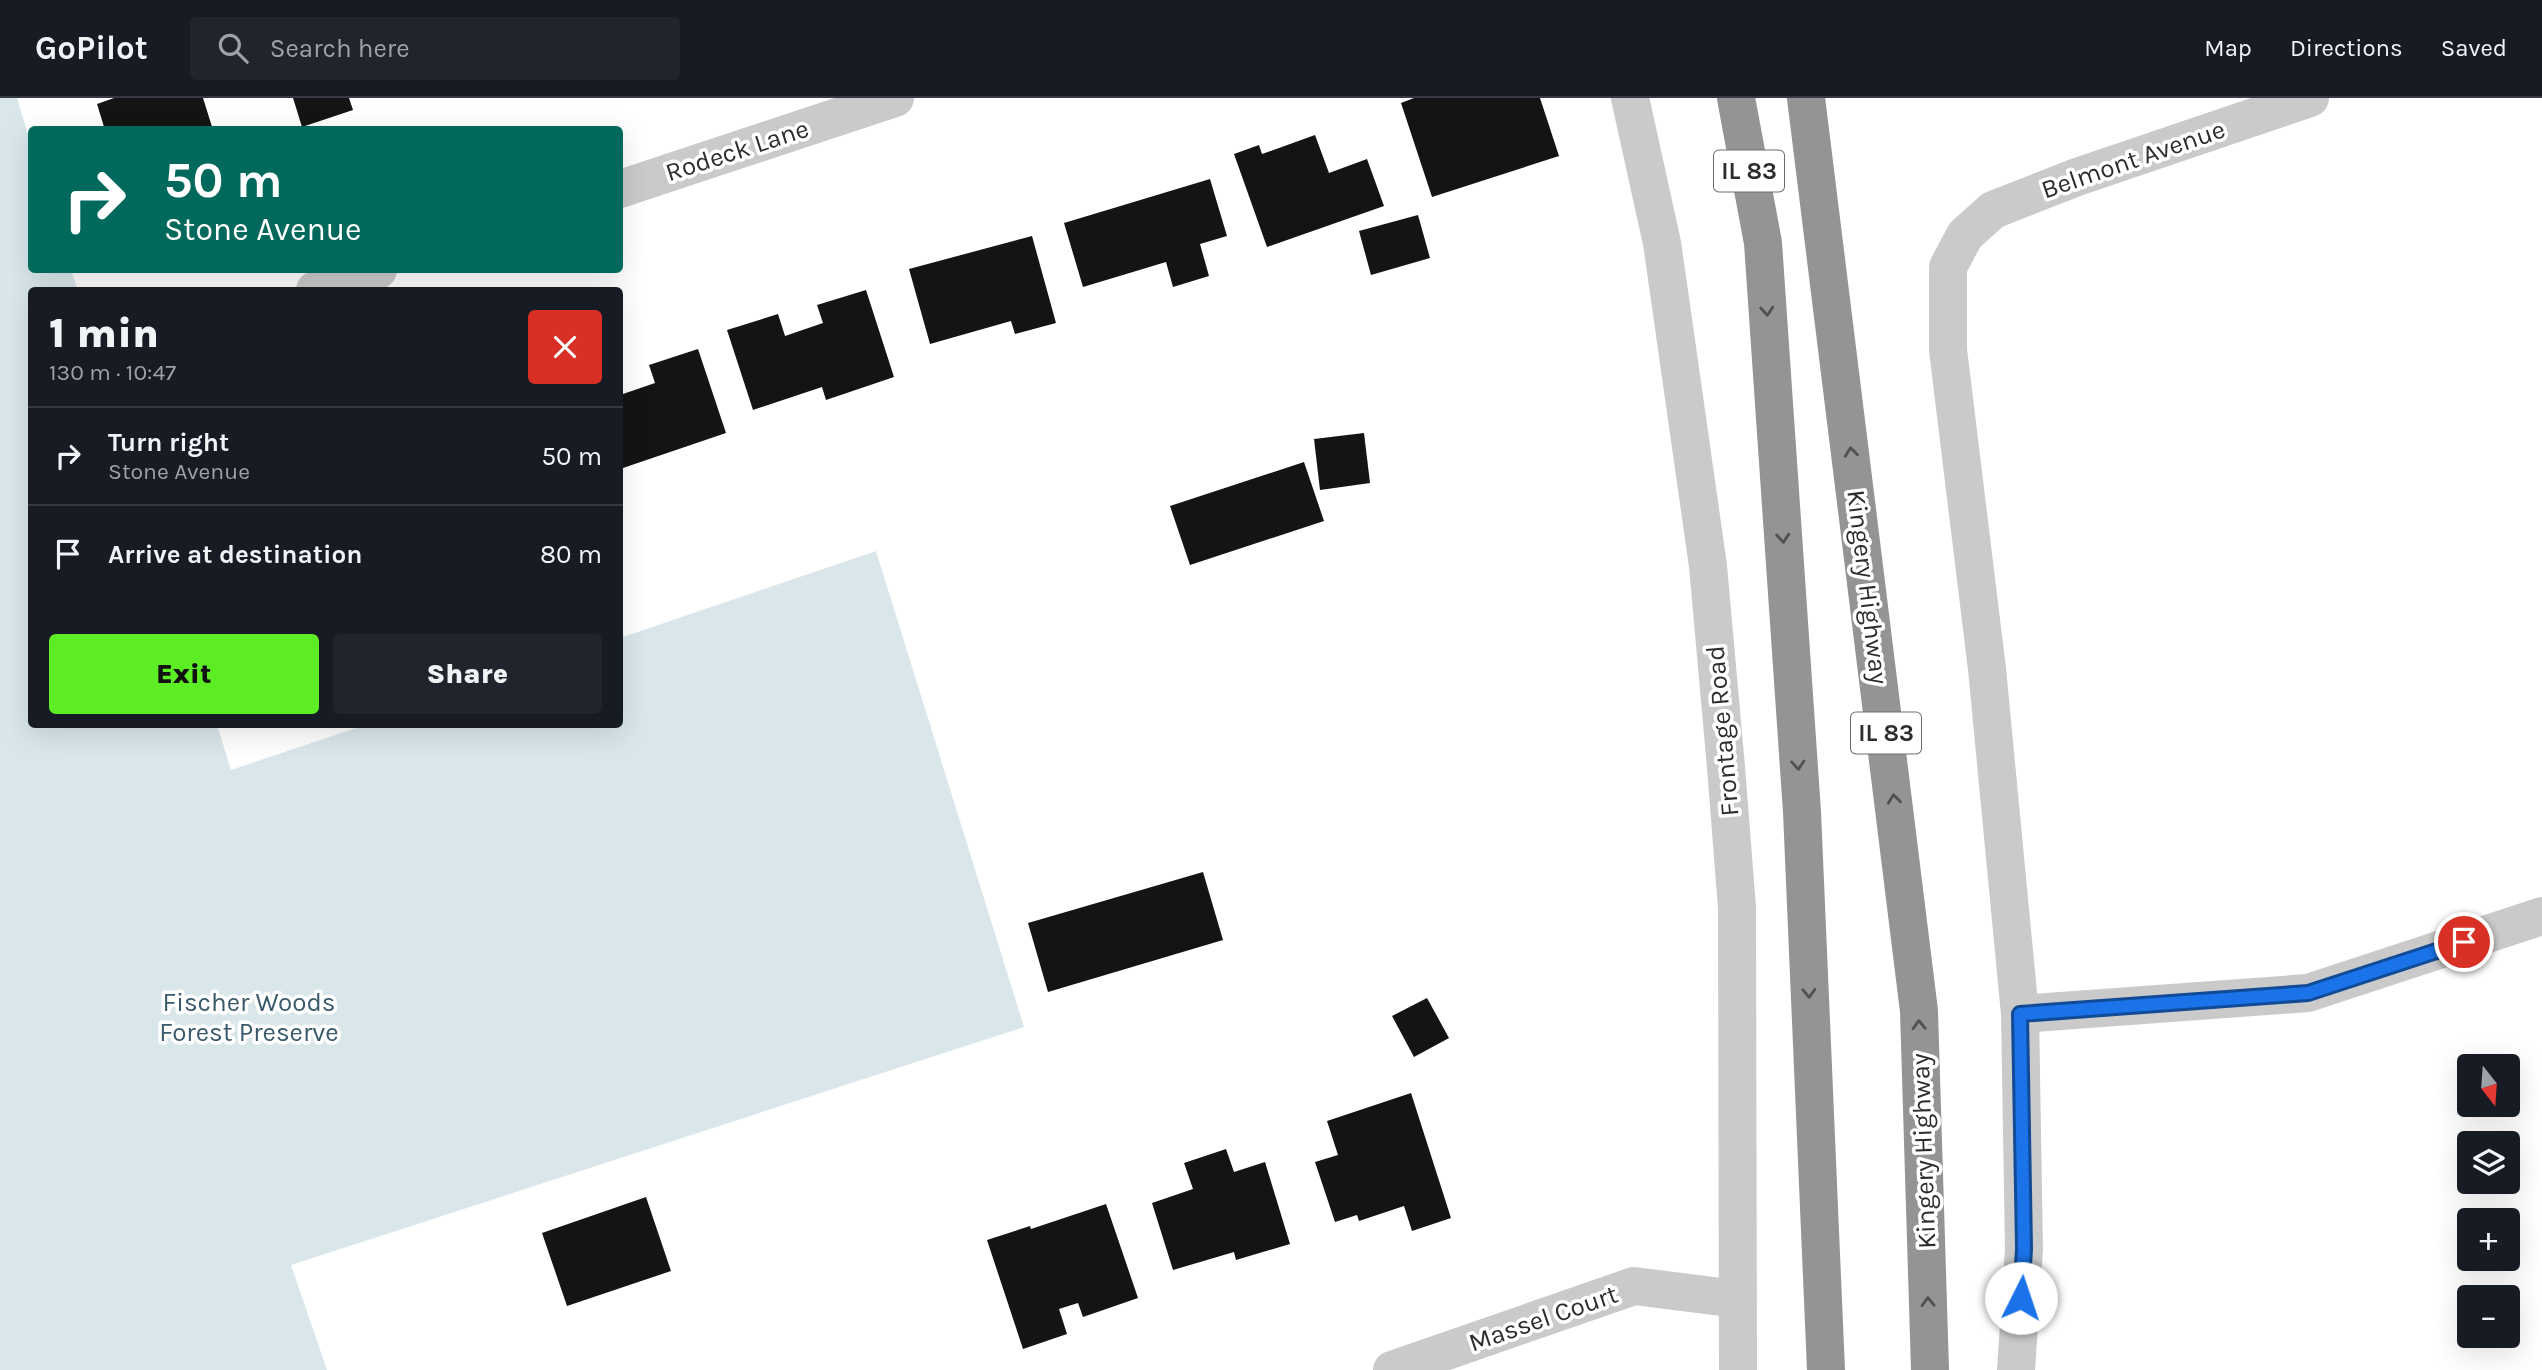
<!DOCTYPE html>
<meta charset="utf-8">
<style>
:root{--surface:#171b24;--page:#20242c;--text:#f1f3f6;--muted:#9ea1a6;--line:#363941;--accent:#5ded25}
body{margin:0;font-family:Karla,sans-serif;background:var(--page);color:var(--text);height:100vh;display:flex;flex-direction:column;font-size:26px;white-space:nowrap}
*{box-sizing:border-box;margin:0}
p{font-size:23px;color:var(--muted)}
.icon{flex:none;width:38px;height:38px;fill:none;stroke:currentColor;stroke-width:2;stroke-linecap:round;stroke-linejoin:round}
.map{position:relative;flex:1;overflow:hidden}
.sheet{position:absolute;left:28px;top:189px;width:595px;height:441px;display:flex;flex-direction:column;background:var(--surface);border-radius:7px;box-shadow:0 7px 28px #0002}
.sheet>*{flex:none}
.hud{position:absolute;left:28px;top:28px;width:595px;height:147px;border-radius:7px;box-shadow:0 7px 28px #0002;background:#00695c;color:#fff;overflow:hidden}
.needle{width:46px;rotate:163deg}
.controls{position:absolute;left:2457px;top:956px;display:grid;gap:14px}
.controls a{display:grid;place-items:center;width:63px;height:63px;border-radius:7px;background:var(--surface);box-shadow:0 7px 28px #0002;font-size:35px}
.pin{position:absolute;display:grid;place-items:center;width:60px;height:60px;color:#fff;margin:-30px;border:4px solid #fff;border-radius:50%;box-shadow:0 2px 7px #0007}
.me{position:absolute;width:77px;margin:-38px;rotate:4deg;stroke-linejoin:round;filter:drop-shadow(0 0 5px #0008)}
.turn{display:flex;align-items:center;gap:24px;height:147px;padding:0 21px;font-size:32px}
.turn .icon{width:91px;height:91px;stroke-width:2.5}
.turn b{display:block;font-size:49px;line-height:60px}
.round{display:grid;place-items:center;flex:none;width:74px;height:74px;border-radius:7px;background:var(--page)}
.summary{display:flex;align-items:center;justify-content:space-between;height:119px;padding:0 21px}
h1{font-size:42px;font-weight:800;line-height:52px}
.cta{display:flex;gap:14px;margin-top:auto;padding:14px 21px}
.cta a{flex:1;height:80px;border-radius:7px;background:var(--accent);color:#111;font-size:28px;font-weight:800;line-height:80px;text-align:center}
.cta a+a{background:var(--page);color:var(--text)}
ul{padding:0;list-style:none}
li{display:flex;align-items:center;gap:21px;height:98px;padding:0 21px;border-top:2px solid var(--line)}
li div{flex:1}
li b{display:block;font-size:26px}
li em{font-style:normal}
header{display:flex;align-items:center;gap:42px;box-sizing:border-box;height:98px;padding:0 35px;background:var(--surface);border-bottom:2px solid var(--line)}
header strong{font-size:33px}
nav{display:flex;gap:38px;margin-inline-start:auto;font-size:24px}
.search{width:490px;height:63px;background:var(--page);display:flex;align-items:center;gap:18px;box-sizing:border-box;padding:0 24px;border-radius:7px;color:var(--muted);font-size:26px}
.map>svg:first-child{display:block}
.green{fill:#d9e7eb}
.building{fill:#141414}
.lines{fill:none;stroke-linecap:round;stroke-linejoin:round}
.street{stroke:#cacaca;stroke-width:38}
.highway{stroke:#949494;stroke-width:38}
.oneway{stroke:#515151}
.route-casing{stroke:#114b97;stroke-width:18}
.route{stroke:#1a73e8;stroke-width:12}
.labels{text-anchor:middle;stroke-width:7;stroke-linejoin:round;paint-order:stroke}
.shield{fill:#fff;stroke:#6c6c6c;stroke-width:2}
.shield-label{font-size:24px;font-weight:bold;fill:#2d2d2d}
.street-label{font-size:26px;fill:#2d2d2d;stroke:#fff}
.park-label{font-size:26px;fill:#385a6a;stroke:#fff}
</style>
<header>
<strong>GoPilot</strong>
<div class="search"><svg class="icon" aria-label="search" viewBox="0 0 24 24"><circle cx="10" cy="10" r="6"/><path d="M15 15l6 6"/></svg>Search here</div>
<nav><a>Map</a><a>Directions</a><a>Saved</a></nav>
</header>
<div class="map">
<svg width="2542" height="1272" viewBox="0 0 2542 1272">
<rect width="100%" height="100%" fill="#fff"/>
<polygon class="green" points="0,0 17,0 31,47 32,172 71,172 78,192 32,192 32,626 217,627 231,672 365,627 620,626 620,540 876,453 1024,929 291,1167 327,1272 0,1272"/>
<g class="building">
<polygon points="114,0 203,0 213,32 105,32 97,6"/>
<polygon points="293,0 349,0 353,12 302,29"/>
<polygon points="1414,0 1540,0 1559,58 1432,99 1401,5"/>
<polygon points="1315,37 1329,75 1367,61 1384,108 1267,149 1234,56 1259,47 1262,56"/>
<polygon points="1210,81 1227,138 1200,146 1209,178 1173,189 1166,164 1083,189 1064,125"/>
<polygon points="1418,117 1430,160 1371,177 1359,133"/>
<polygon points="1032,138 1056,225 1015,236 1011,223 930,246 909,171"/>
<polygon points="866,192 894,279 826,302 822,289 753,312 727,232 778,216 785,238 823,225 817,207"/>
<polygon points="698,251 726,335 620,371 620,297 655,285 649,267"/>
<polygon points="1364,335 1370,385 1320,392 1314,341"/>
<polygon points="1304,364 1324,423 1190,467 1170,408"/>
<polygon points="1203,774 1223,842 1048,894 1028,825"/>
<polygon points="1427,900 1449,940 1414,959 1392,918"/>
<polygon points="1411,995 1451,1120 1412,1133 1404,1108 1359,1123 1357,1117 1335,1124 1315,1064 1338,1057 1327,1023"/>
<polygon points="1226,1051 1234,1074 1265,1064 1290,1146 1236,1162 1234,1154 1173,1172 1152,1105 1193,1091 1184,1065"/>
<polygon points="646,1099 671,1173 567,1208 542,1135"/>
<polygon points="1106,1106 1138,1200 1083,1219 1078,1205 1059,1211 1067,1236 1023,1251 987,1142 1030,1128 1031,1131"/>
</g>
<g class="lines">
<g class="street">
<polyline points="1630,0 1662,145 1674,229 1708,468 1726,669 1737,810 1738,1272"/>
<polyline points="620,91 895,0"/>
<polyline points="315,192 378,172"/>
<polyline points="2020,916 2308,895 2542,818"/>
<polyline points="1392,1272 1634,1188 1737,1201"/>
<polyline points="2016,1272 2024,1151 2020,916 1987,571 1948,252 1948,169 1965,137 1993,112 2077,79 2310,0"/>
</g>
<g class="highway">
<polyline points="1736,0 1763,145 1802,714 1826,1272"/>
<polyline points="1806,0 1919,913 1930,1272"/>
</g>
</g>
<defs><path id="oneway-chevron" d="M-2-3.5L2.5 0L-2 3.5" fill="none" stroke-width="1.6" stroke-linecap="round" stroke-linejoin="round" transform="scale(1.75)"/></defs>
<g class="oneway">
<use href="#oneway-chevron" transform="translate(1767 213) rotate(86)"/>
<use href="#oneway-chevron" transform="translate(1851 354) rotate(-97)"/>
<use href="#oneway-chevron" transform="translate(1783 440) rotate(86)"/>
<use href="#oneway-chevron" transform="translate(1798 667) rotate(86)"/>
<use href="#oneway-chevron" transform="translate(1894 701) rotate(-97)"/>
<use href="#oneway-chevron" transform="translate(1809 895) rotate(88)"/>
<use href="#oneway-chevron" transform="translate(1919 927) rotate(-92)"/>
<use href="#oneway-chevron" transform="translate(1928 1204) rotate(-92)"/>
</g>
<g class="lines">
<g class="route-casing">
<polyline id="route" points="2021,1200 2024,1151 2020,916 2308,895 2464,844"/>
</g>
<use href="#route" class="route"/>
</g>
<g class="labels">
<g class="shield">
<rect x="1714" y="52.5" width="70" height="41" rx="5"/>
<rect x="1851" y="614.5" width="70" height="41" rx="5"/>
</g>
<g class="shield-label">
<text x="1749" y="81">IL 83</text>
<text x="1886" y="643">IL 83</text>
</g>
<g class="street-label">
<text transform="translate(737 52) rotate(-18)" y="9">Rodeck Lane</text>
<text transform="translate(2133 61) rotate(-19)" y="9">Belmont Avenue</text>
<text transform="translate(1868 489) rotate(83)" y="9">Kingery Highway</text>
<text transform="translate(1722 633) rotate(-95)" y="9">Frontage Road</text>
<text transform="translate(1923 1053) rotate(-92)" y="9">Kingery Highway</text>
<text transform="translate(1543 1220) rotate(-19)" y="9">Massel Court</text>
</g>
<g class="park-label">
<text x="249" y="913">Fischer Woods<tspan x="249" dy="30">Forest Preserve</tspan></text>
</g>
</g>
</svg>
<div class="controls">
<a><svg class="needle" viewBox="-14 -14 28 28"><path d="M0-13l5 13h-10z" fill="#e53935"/><path d="M0 13l5-13h-10z" fill="#9ea1a6"/></svg></a>
<a><svg class="icon" aria-label="layers" viewBox="0 0 24 24"><path d="M12 4l9 5-9 5-9-5zM3 14l9 5 9-5"/></svg></a>
<a>+</a>
<a>−</a>
</div>
<div class="pin" style="left:2464px;top:844px;background:#d93025"><svg class="icon" aria-label="arrive" viewBox="0 0 24 24"><path d="M6 21V4h12l-3 4 3 4H6"/></svg></div>
<svg class="me" style="left:2021px;top:1200px" viewBox="-20 -20 40 40"><circle r="19" fill="#fff"/><path d="M0-13L10 11 0 6-10 11z" fill="#1a73e8"/></svg>
<div class="hud">
<div class="turn"><svg class="icon" aria-label="right" viewBox="0 0 24 24"><path d="M7 20v-9h11M14 6l5 5-5 5"/></svg><div><b>50 m</b>Stone Avenue</div></div>
</div>
<section class="sheet">
<div class="summary"><div><h1>1 min</h1><p>130 m · 10:47</p></div><a class="round" style="background:#d93025;color:#fff"><svg class="icon" aria-label="close" viewBox="0 0 24 24"><path d="M6 6l12 12M18 6L6 18"/></svg></a></div>
<ul>
<li><svg class="icon" aria-label="right" viewBox="0 0 24 24"><path d="M7 20v-9h11M14 6l5 5-5 5"/></svg><div><b>Turn right</b><p>Stone Avenue</p></div><em>50 m</em></li>
<li><svg class="icon" aria-label="arrive" viewBox="0 0 24 24"><path d="M6 21V4h12l-3 4 3 4H6"/></svg><div><b>Arrive at destination</b></div><em>80 m</em></li>
</ul>
<div class="cta"><a>Exit</a><a>Share</a></div>
</section>
</div>
